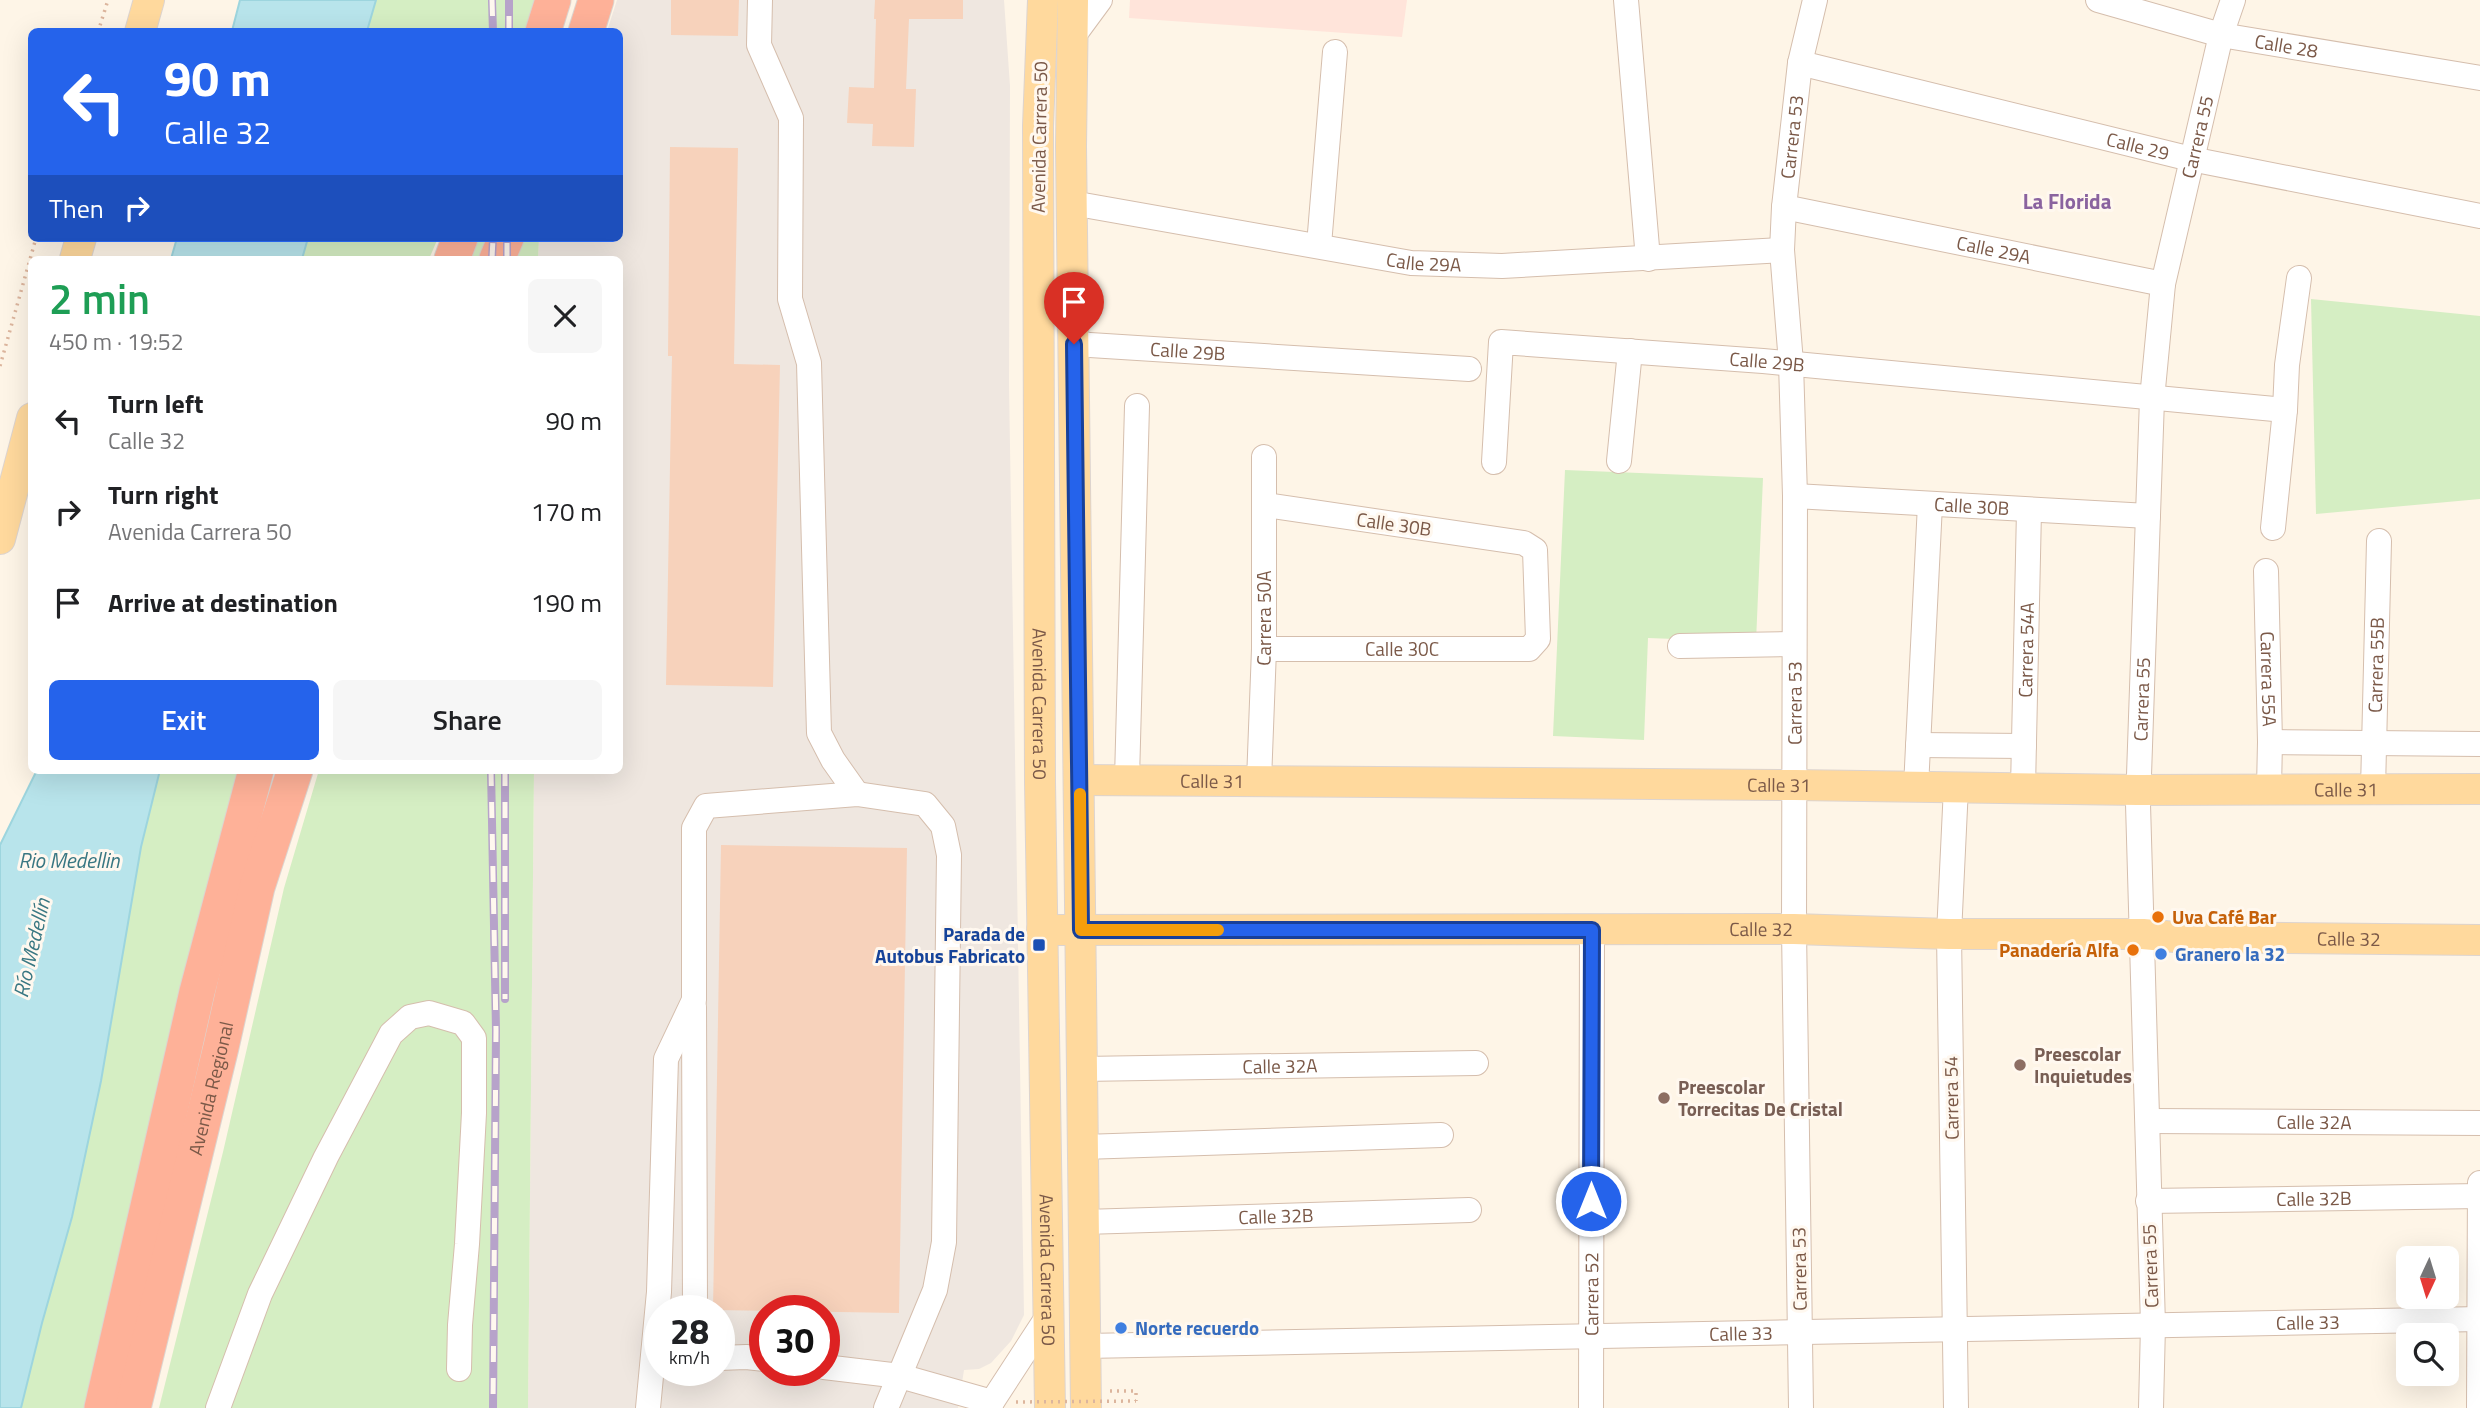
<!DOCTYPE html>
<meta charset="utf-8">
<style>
:root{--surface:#fff;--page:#f6f6f6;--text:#202124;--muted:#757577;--accent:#2563eb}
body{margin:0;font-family:"Titillium Web",sans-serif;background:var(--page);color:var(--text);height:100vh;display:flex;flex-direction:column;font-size:26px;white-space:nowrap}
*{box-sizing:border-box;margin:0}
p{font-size:23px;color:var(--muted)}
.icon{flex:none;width:38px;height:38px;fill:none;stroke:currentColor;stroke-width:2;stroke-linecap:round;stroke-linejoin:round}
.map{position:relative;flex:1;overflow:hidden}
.side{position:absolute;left:28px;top:256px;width:595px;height:518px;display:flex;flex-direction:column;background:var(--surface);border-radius:10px;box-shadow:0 7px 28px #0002}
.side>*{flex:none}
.top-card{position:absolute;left:28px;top:28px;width:595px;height:214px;border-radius:10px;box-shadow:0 7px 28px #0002;background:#2563eb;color:#fff;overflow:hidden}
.needle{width:46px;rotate:184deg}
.fabs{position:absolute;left:2396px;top:1246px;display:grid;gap:14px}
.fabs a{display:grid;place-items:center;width:63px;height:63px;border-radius:10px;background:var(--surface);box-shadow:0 7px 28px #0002;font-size:35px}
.speed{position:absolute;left:644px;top:1295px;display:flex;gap:14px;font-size:35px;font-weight:700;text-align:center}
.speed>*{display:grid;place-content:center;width:91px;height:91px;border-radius:50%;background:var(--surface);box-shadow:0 7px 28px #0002;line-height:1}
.speed small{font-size:18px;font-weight:400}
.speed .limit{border:10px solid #d22;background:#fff;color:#111}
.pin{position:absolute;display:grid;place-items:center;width:60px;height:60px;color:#fff;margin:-72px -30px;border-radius:50% 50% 50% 0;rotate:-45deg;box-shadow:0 0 7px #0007}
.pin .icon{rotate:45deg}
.me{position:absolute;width:77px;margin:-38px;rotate:0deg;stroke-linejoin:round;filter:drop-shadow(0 0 5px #0008)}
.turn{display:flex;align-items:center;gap:24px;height:147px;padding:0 21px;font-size:32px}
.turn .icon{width:91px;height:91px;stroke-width:2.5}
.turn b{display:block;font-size:49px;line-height:60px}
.then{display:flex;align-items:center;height:66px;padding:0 21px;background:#0003;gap:14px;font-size:26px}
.round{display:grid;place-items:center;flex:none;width:74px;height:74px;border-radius:10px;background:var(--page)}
.overview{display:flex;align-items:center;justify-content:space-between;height:119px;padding:0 21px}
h1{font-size:42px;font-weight:600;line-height:52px;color:#1e9e55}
.button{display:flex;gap:14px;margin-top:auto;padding:14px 21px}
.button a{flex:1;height:80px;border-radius:10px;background:var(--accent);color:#fff;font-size:28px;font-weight:600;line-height:80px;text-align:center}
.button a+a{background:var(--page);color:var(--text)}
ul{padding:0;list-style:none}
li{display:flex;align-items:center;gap:21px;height:91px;padding:0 21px}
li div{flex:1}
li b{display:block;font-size:26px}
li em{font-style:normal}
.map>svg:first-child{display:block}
.commercial{fill:#ffe4da}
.industrial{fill:#efe7e0;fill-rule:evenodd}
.green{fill:#d5eec3}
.water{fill:#b8e4eb;stroke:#9dd5de;stroke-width:2}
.building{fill:#f7d2bb}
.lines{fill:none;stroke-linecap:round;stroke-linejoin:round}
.minor-casing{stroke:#d5bead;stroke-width:26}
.major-casing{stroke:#ddd4cf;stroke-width:32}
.highway-casing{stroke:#ddd4cf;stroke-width:37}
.path{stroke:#dcb59d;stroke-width:3.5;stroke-dasharray:2 5;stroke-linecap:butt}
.minor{stroke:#fff;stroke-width:24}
.major{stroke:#ffd99d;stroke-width:30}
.highway{stroke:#feb198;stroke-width:35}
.rail-casing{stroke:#b7a3ca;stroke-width:8}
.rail{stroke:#fff8ef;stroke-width:5;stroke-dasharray:16;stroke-linecap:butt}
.path-bridge{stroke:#dcb59d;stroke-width:3.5;stroke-dasharray:2 5;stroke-linecap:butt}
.route-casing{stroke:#184099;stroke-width:18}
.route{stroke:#2563eb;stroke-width:12}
.slow{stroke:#f59e0b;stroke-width:12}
.food-dot{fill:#e8710a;stroke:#fff8ef;stroke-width:2.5}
.transit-dot{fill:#1a4fb4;stroke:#fff8ef;stroke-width:2.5}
.shop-dot{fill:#3f7fe0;stroke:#fff8ef;stroke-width:2.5}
.education-dot{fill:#8d6e63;stroke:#fff8ef;stroke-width:2.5}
.labels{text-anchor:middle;stroke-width:6;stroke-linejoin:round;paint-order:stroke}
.street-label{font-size:19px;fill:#7b5948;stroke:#fff8ef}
.food-label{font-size:19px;font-weight:bold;fill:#c56008;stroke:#fff8ef;text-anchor:start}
.transit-label{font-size:19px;font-weight:bold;fill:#164399;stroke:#fff8ef;text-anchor:end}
.shop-label{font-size:19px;font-weight:bold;fill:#366cbe;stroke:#fff8ef;text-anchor:start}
.education-label{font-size:19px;font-weight:bold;fill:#785e54;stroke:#fff8ef;text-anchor:start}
.neighbourhood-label{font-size:21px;font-weight:bold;fill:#8a639f;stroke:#fff8ef}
.water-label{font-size:21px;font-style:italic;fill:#397782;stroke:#fff8ef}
</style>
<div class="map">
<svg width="2480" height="1408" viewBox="0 0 2480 1408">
<rect width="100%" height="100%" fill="#fef5e7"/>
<polygon class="commercial" points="1130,0 1407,0 1402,37 1129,18"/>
<path class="industrial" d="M 617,0 L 1004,0 L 1010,86 L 1009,384 L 1024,1315 L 1011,1341 L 991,1363 L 979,1369 L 964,1370 L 958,1408 L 528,1408 L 534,770 L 620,770 L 620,259 L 538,259 L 539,238 L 620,238 L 620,32 L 607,31 ZM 660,1311 L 719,1311 L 719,1370 L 660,1370 ZM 765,1311 L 824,1311 L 824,1370 L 765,1370 Z"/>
<g class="green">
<polygon points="376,0 548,0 546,31 367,32"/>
<polygon points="308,238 438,238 429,259 302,259"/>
<polygon points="461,238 539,238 538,259 459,259"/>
<polygon points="2311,299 2480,316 2480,499 2316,514"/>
<polygon points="1565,470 1763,478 1756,642 1648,638 1644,740 1553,736"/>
<polygon points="160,770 243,770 92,1408 21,1408 42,1323 72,1217 101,1081 141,847"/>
<polygon points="319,770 534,770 528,1408 159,1408 223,1152 284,888"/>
</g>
<g class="water">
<polygon points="240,0 376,0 367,31 232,31"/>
<polygon points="177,238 308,238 302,259 171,259"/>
<polygon points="37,770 160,770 141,847 101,1081 72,1217 42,1323 21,1408 0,1408 0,845"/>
</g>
<g class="building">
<polygon points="671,0 739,0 738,36 671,35"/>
<polygon points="875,0 963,0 963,19 909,19 906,89 916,89 914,147 872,146 873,124 847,123 849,87 874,88 876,19 874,19"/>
<polygon points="670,147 738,148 734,364 780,365 773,687 666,685 672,356 668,356"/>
<polygon points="721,845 907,848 899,1313 713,1310"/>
</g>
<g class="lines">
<g class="minor-casing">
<g id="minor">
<polyline points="760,0 759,45 791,118 790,299 809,363 819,733 833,760 857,794"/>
<polyline points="1626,0 1648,259"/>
<path id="s1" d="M 2098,0 L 2221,35 L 2480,78"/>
<polyline points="1072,38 1100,0"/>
<path id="s2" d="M 1800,63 L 2191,159 L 2480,216"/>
<path id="s3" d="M 1072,203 L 1411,263 L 1502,266 L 1782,250"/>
<path id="s4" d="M 1784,207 L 2163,284"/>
<polyline points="1319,245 1335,52"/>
<path id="s5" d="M 1074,344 L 1469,369"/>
<polyline points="1619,461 1630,351"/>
<path id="s6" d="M 1494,462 L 1501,342 L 1763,361 L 2285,410"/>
<path id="s7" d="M 1795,496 L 2148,516"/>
<polyline points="2273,528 2285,410 2287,365 2299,278"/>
<path id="s8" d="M 2266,571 L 2270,742 L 2269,788"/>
<polyline points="1680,646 1793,644"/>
<path id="s9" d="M 1264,649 L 1529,649 L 1538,639 L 1535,550 L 1524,543 L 1265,505"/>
<polyline points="2270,742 2480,744"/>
<polyline points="1918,745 2024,746"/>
<polyline points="1127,779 1137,406"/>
<path id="s10" d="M 1259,781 L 1264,649 L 1264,457"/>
<polyline points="1916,787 1930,504"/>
<path id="s11" d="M 2023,788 L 2029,510"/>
<path id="s12" d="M 2373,789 L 2379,541"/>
<polyline points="694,1007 695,1311"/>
<path id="s13" d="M 1082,1069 L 1476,1063"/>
<path id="s14" d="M 2148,1121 L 2480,1123"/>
<polyline points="1083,1147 1441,1135"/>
<path id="s15" d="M 2148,1201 L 2480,1196"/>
<path id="s16" d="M 1084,1222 L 1469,1210"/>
<path id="s17" d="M 1085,1346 L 2480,1319"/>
<polyline points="719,1358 746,1357 765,1359"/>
<polyline points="824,1367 900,1376 992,1402"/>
<polyline points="218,1408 260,1294 326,1157 391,1034 410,1017 429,1013 463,1023 474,1038 474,1113 467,1244 460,1325 459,1369"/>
<polyline points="648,1408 659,1292 666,1059 694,1000 694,828 706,806 857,794 925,804 943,826 949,855 944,1242 935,1290 886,1408"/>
<polyline points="988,1408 1048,1316"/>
<path id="s18" d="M 1591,1408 L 1592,930"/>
<path id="s19" d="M 1801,1408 L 1794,929 L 1795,496 L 1791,363 L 1782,250 L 1784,207 L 1800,63 L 1815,0"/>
<polyline points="1956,1408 1949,934 1956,787"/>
<path id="s20" d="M 2151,1408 L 2153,1325 L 2138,804 L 2152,399 L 2163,284 L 2221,35 L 2233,0"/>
<polyline points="2479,1408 2480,1183"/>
</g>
</g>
<g class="major-casing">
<g id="major">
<path id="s21" d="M 1043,0 L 1038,126 L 1040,782 L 1050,1408"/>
<polyline points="1073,0 1071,146 1086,1408"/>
<polyline points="140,32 149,0"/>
<polyline points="75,259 81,238"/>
<polyline points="0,539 32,418"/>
<path id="s22" d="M 1079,780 L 1795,785 L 2138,790 L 2480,789"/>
<path id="s23" d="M 1042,930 L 1794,929 L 1949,934 L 2143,934 L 2175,937 L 2480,940"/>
</g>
</g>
<g class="highway-casing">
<g id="highway">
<polyline points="543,32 553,0"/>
<polyline points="586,32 596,0"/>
<polyline points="452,259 460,238"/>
<polyline points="497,259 506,238"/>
<polyline points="102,1408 197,992 256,770"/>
<path id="s24" d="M 133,1408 L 221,1047 L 257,887 L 295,770"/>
</g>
</g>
<g class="path">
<polyline points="98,32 108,0"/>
<polyline points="0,366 36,238"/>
<polyline points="1110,1391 1136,1391 1136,1401"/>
</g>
<use href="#minor" class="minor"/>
<use href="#major" class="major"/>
<use href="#highway" class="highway"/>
<g class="rail-casing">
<g id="rail">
<polyline points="492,0 493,32"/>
<polyline points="509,32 509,0"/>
<polyline points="492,259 493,238"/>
<polyline points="507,259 507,238"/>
<polyline points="491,770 496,1030 493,1408"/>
<polyline points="505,770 505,999"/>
</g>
</g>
<use href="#rail" class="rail"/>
<polyline class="path-bridge" points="1016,1402 1136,1401"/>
</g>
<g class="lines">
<g class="route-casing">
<polyline id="route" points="1074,344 1081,930 1592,930 1591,1201"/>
</g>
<use href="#route" class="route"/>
<polyline class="slow" points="1080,794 1081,930 1218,930"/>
</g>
<g class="food-dot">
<circle cx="2158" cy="917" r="7"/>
<circle cx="2133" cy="950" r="7"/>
</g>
<rect class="transit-dot" x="1032" y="938" width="14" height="14" rx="3.5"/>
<g class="shop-dot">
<circle cx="2161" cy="954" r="7"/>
<circle cx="1121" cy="1328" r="7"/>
</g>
<g class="education-dot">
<circle cx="2020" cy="1065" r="7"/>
<circle cx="1664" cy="1098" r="7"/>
</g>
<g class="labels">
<g class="street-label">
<text dy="7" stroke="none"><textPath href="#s1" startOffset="194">Calle 28</textPath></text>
<text dy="7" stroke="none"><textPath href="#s19" startOffset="1272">Carrera 53</textPath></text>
<text transform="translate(1039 137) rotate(-89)" y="7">Avenida Carrera 50</text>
<text dy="7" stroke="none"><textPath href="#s20" startOffset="1276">Carrera 55</textPath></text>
<text dy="7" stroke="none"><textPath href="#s2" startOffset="348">Calle 29</textPath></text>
<text dy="7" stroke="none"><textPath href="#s4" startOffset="214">Calle 29A</textPath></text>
<text dy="7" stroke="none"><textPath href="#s3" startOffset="357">Calle 29A</textPath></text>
<text dy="7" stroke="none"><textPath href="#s5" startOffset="114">Calle 29B</textPath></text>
<text dy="7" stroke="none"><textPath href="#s6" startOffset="387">Calle 29B</textPath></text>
<text dy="7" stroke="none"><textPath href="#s7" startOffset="177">Calle 30B</textPath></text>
<text transform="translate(1394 524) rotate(8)" y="7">Calle 30B</text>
<text dy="7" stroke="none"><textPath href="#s10" startOffset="163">Carrera 50A</textPath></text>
<text dy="7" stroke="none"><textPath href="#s9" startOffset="138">Calle 30C</textPath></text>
<text dy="7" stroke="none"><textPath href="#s11" startOffset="138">Carrera 54A</textPath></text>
<text dy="7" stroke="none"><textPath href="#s12" startOffset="124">Carrera 55B</textPath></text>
<text dy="7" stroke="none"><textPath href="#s8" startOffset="108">Carrera 55A</textPath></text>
<text dy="7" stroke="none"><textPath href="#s20" startOffset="709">Carrera 55</textPath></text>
<text dy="7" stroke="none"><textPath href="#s19" startOffset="705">Carrera 53</textPath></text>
<text dy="7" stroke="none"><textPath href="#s21" startOffset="704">Avenida Carrera 50</textPath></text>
<text dy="7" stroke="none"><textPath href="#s22" startOffset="133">Calle 31</textPath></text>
<text dy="7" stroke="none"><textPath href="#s22" startOffset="700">Calle 31</textPath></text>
<text dy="7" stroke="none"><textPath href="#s22" startOffset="1267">Calle 31</textPath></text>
<text dy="7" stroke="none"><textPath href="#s23" startOffset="719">Calle 32</textPath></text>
<text dy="7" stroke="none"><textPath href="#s23" startOffset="1307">Calle 32</textPath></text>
<text dy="7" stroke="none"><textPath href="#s13" startOffset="198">Calle 32A</textPath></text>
<text dy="7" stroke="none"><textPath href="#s24" startOffset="329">Avenida Regional</textPath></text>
<text transform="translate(1951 1098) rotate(-91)" y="7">Carrera 54</text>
<text dy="7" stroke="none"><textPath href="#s14" startOffset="166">Calle 32A</textPath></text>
<text dy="7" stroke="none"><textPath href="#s15" startOffset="166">Calle 32B</textPath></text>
<text dy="7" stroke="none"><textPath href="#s16" startOffset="192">Calle 32B</textPath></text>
<text transform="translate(2150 1266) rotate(-92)" y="7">Carrera 55</text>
<text transform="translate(1799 1269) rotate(-91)" y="7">Carrera 53</text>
<text dy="7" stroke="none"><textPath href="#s21" startOffset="1270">Avenida Carrera 50</textPath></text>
<text dy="7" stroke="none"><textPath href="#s18" startOffset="114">Carrera 52</textPath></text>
<text dy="7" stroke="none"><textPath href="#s17" startOffset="1223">Calle 33</textPath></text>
<text dy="7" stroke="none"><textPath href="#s17" startOffset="656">Calle 33</textPath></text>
</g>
<g class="food-label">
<text x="2172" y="924">Uva Café Bar</text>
<text x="2119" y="957" text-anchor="end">Panadería Alfa</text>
</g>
<g class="transit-label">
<text x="1025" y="941">Parada de<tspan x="1025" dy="22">Autobus Fabricato</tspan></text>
</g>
<g class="shop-label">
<text x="2175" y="961">Granero la 32</text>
<text x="1135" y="1335">Norte recuerdo</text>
</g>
<g class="education-label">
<text x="2034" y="1061">Preescolar<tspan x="2034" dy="22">Inquietudes</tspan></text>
<text x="1678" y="1094">Preescolar<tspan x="1678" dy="22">Torrecitas De Cristal</tspan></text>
</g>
<g class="neighbourhood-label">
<text x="2067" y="209">La Florida</text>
</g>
<g class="water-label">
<text x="69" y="868">Rio Medellin</text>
<text transform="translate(32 948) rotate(-77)" y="7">Río Medellín</text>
</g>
</g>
</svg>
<div class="fabs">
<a><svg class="needle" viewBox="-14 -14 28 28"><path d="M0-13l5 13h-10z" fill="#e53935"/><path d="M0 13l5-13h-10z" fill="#757577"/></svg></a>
<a><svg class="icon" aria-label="search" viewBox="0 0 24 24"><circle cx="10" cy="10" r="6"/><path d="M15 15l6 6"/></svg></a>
</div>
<div class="speed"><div>28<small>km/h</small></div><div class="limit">30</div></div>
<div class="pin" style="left:1074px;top:344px;background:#d93025"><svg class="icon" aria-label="arrive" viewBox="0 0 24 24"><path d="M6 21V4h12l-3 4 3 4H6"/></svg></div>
<svg class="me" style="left:1591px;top:1201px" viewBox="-20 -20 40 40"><circle r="17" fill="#2563eb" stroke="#fff" stroke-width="3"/><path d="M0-11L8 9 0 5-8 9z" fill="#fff"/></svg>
<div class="top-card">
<div class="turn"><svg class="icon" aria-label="left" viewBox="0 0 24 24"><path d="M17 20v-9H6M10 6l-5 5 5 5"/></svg><div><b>90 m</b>Calle 32</div></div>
<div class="then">Then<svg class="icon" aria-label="right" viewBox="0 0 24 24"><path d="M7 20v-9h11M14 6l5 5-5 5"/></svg></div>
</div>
<section class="side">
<div class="overview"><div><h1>2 min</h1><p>450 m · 19:52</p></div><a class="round"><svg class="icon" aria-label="close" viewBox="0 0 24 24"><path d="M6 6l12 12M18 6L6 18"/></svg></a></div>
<ul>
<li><svg class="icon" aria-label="left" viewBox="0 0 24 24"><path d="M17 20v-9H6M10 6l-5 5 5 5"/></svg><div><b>Turn left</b><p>Calle 32</p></div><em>90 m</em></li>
<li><svg class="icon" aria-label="right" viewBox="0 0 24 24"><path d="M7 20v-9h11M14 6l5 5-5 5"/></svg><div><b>Turn right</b><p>Avenida Carrera 50</p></div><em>170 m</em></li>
<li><svg class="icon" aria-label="arrive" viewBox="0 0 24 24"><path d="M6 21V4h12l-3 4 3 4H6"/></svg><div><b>Arrive at destination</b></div><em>190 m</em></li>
</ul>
<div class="button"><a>Exit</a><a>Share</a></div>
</section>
</div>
